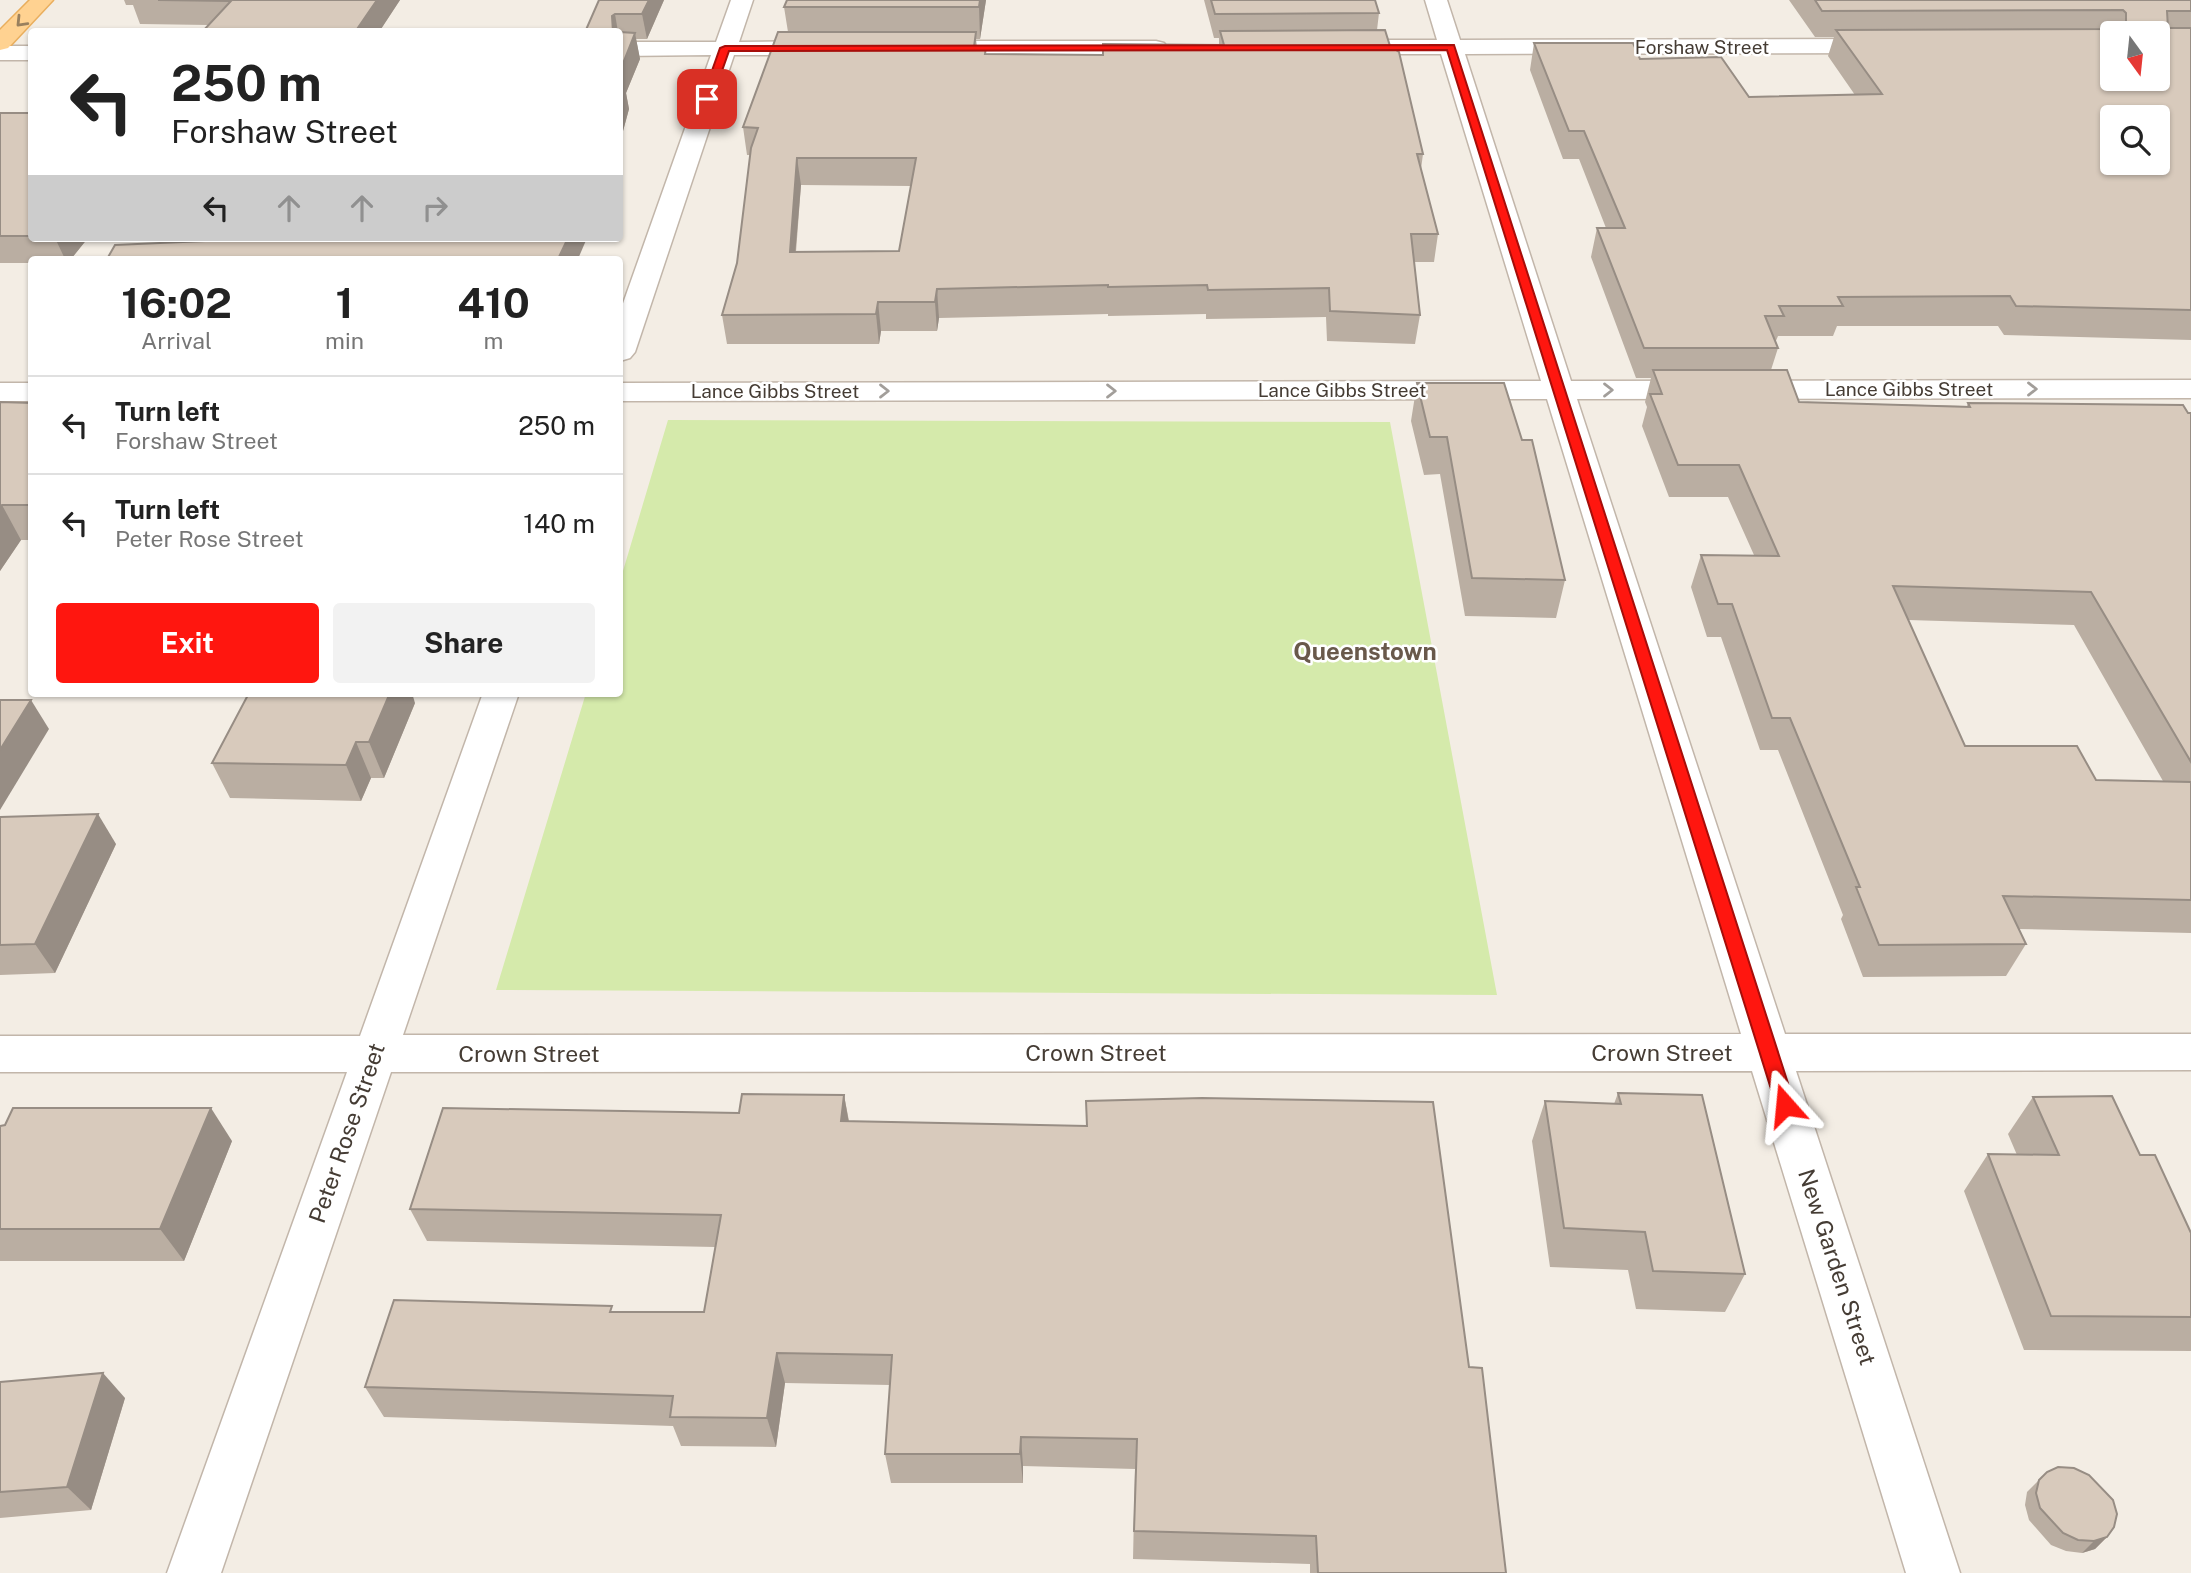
<!DOCTYPE html>
<style>
:root{--surface:#fff;--page:#f2f2f2;--text:#222;--muted:#767676;--line:#e0e0e0;--accent:#ff160f}
body{margin:0;font-family:"Public Sans",sans-serif;background:var(--page);color:var(--text);height:100vh;display:flex;flex-direction:column;font-size:26px;white-space:nowrap}
*{box-sizing:border-box;margin:0}
p{font-size:23px;color:var(--muted)}
.icon{flex:none;width:38px;height:38px;fill:none;stroke:currentColor;stroke-width:2;stroke-linecap:round;stroke-linejoin:round}
.map{position:relative;flex:1;overflow:hidden}
.panel{position:absolute;left:28px;top:256px;width:595px;height:441px;display:flex;flex-direction:column;background:var(--surface);border-radius:7px;box-shadow:0 2px 5px #0004}
.panel>*{flex:none}
.banner{position:absolute;left:28px;top:28px;width:595px;height:214px;border-radius:7px;box-shadow:0 2px 5px #0004;background:#fff;color:var(--text);overflow:hidden}
.needle{width:46px;rotate:165deg}
.tools{position:absolute;left:2100px;top:21px;display:grid;gap:14px}
.tools a{display:grid;place-items:center;width:70px;height:70px;border-radius:7px;background:var(--surface);box-shadow:0 2px 5px #0004;font-size:35px}
.pin{position:absolute;display:grid;place-items:center;width:60px;height:60px;color:#fff;margin:-30px;border-radius:14px;box-shadow:0 4px 10px #0006}
.me{position:absolute;width:77px;margin:-38px;rotate:342deg;stroke-linejoin:round;filter:drop-shadow(0 0 5px #0008)}
.turn{display:flex;align-items:center;gap:24px;height:147px;padding:0 28px;font-size:32px}
.turn .icon{width:91px;height:91px;stroke-width:2.5}
.turn b{display:block;font-size:49px;line-height:60px}
.lanes{display:flex;align-items:center;height:66px;padding:0 28px;background:#0003;justify-content:center;gap:35px;direction:ltr}
.lanes .off{opacity:.35}
.eta{display:flex;justify-content:space-evenly;align-items:center;height:119px;text-align:center}
.eta b{font-size:42px;font-weight:700;line-height:49px}
.primary-button{display:flex;gap:14px;margin-top:auto;padding:14px 28px}
.primary-button a{flex:1;height:80px;border-radius:7px;background:var(--accent);color:#fff;font-size:28px;font-weight:700;line-height:80px;text-align:center}
.primary-button a+a{background:var(--page);color:var(--text)}
ul{padding:0;list-style:none}
li{display:flex;align-items:center;gap:21px;height:98px;padding:0 28px;border-top:2px solid var(--line)}
li div{flex:1}
li b{display:block;font-size:26px}
li em{font-style:normal}
.map>svg:first-child{display:block}
.green{fill:#d5eaab}
.lines{fill:none;stroke-linecap:round;stroke-linejoin:round}
.minor-casing{stroke:#c2b6aa;stroke-width:3}
.primary-casing{stroke:#e9ae5d;stroke-width:3}
.minor{fill:#fff;fill-rule:evenodd}
.primary{fill:#ffd291;fill-rule:evenodd}
.wall{fill:#baaea2;fill-rule:evenodd}
.shaded-wall{fill:#978d84}
.building{fill:#d8cabc;stroke:#978d84;stroke-width:2;fill-rule:evenodd}
.oneway{stroke:#99805e}
.oneway2{stroke:#a29e9a}
.route{fill:#ff160f;stroke:#a60e0a;stroke-width:2}
.labels{text-anchor:middle;stroke-width:5;stroke-linejoin:round;paint-order:stroke}
.far-street-label{font-size:19px;fill:#453c34;stroke:#fff}
.street-label{font-size:23px;fill:#453c34;stroke:#fff}
.neighbourhood-label{font-size:24px;font-weight:bold;fill:#69594b;stroke:#fff}
</style>
<div class="map">
<svg width="2191" height="1573" viewBox="0 0 2191 1573">
<rect width="100%" height="100%" fill="#f3ede4"/>
<polygon class="green" points="668,420 1390,422 1497,995 496,990 586,693 620,693 620,581"/>
<g class="lines">
<g class="minor-casing">
<g id="minor">
<polygon points="731,0 753,0 739,42 824,41 832,43 836,48 832,53 824,55 734,55 635,352 630,358 620,361 620,312 711,55 620,56 620,42 716,42"/>
<polygon points="1425,0 1447,0 1460,40 1884,39 1892,41 1895,46 1892,51 1884,53 1465,54 1571,381 2191,380 2191,398 1577,399 1785,1034 2191,1034 2191,1070 1796,1071 1960,1573 1906,1573 1752,1071 391,1072 221,1573 167,1573 347,1072 0,1072 0,1036 360,1036 483,693 519,693 403,1035 1741,1034 1547,399 620,401 620,383 1541,381 1441,54 1339,54 1331,52 1327,47 1331,42 1339,40 1437,40"/>
<polygon points="933,41 1156,41 1164,43 1168,48 1164,53 1156,55 925,53 921,48 925,43"/>
<rect x="0" y="46" width="32" height="14"/>
<rect x="0" y="383" width="32" height="18"/>
</g>
</g>
<g class="primary-casing">
<polygon id="primary" points="30,0 53,0 8,48 0,50 0,30"/>
</g>
<use href="#minor" class="minor"/>
<use href="#primary" class="primary"/>
</g>
<g class="wall">
<polygon points="124,0 400,0 379,32 202,32 208,25 140,24 133,5 126,5"/>
<polygon points="599,0 664,0 647,39 636,39 640,59 626,93 629,109 620,142 620,32 585,32"/>
<path d="M 787,0 L 986,0 L 980,39 L 976,39 L 977,47 L 986,54 L 1103,55 L 1219,45 L 1219,38 L 1214,38 L 1204,0 L 1375,0 L 1379,13 L 1377,30 L 1423,154 L 1421,169 L 1438,234 L 1434,262 L 1414,262 L 1420,315 L 1415,344 L 1327,341 L 1326,317 L 1206,319 L 1206,314 L 1108,316 L 1108,314 L 939,318 L 937,331 L 881,331 L 879,344 L 727,344 L 722,315 L 737,263 L 750,155 L 747,155 L 743,127 L 788,32 L 784,7 ZM 801,185 L 911,186 L 899,251 L 796,252 Z"/>
<path d="M 1789,0 L 2191,0 L 2191,340 L 2004,335 L 1998,326 L 1837,326 L 1833,336 L 1778,336 L 1775,343 L 1778,348 L 1771,370 L 1799,402 L 1967,406 L 1968,403 L 2191,413 L 2191,933 L 2018,929 L 2026,944 L 2006,976 L 1863,977 L 1841,919 L 1843,915 L 1778,750 L 1760,750 L 1721,637 L 1707,637 L 1691,587 L 1701,555 L 1754,555 L 1728,497 L 1669,497 L 1642,426 L 1647,407 L 1645,402 L 1651,378 L 1636,378 L 1591,257 L 1597,228 L 1606,228 L 1579,159 L 1563,159 L 1530,70 L 1534,43 L 1640,59 L 1749,97 L 1855,95 L 1828,56 L 1834,37 L 1815,37 ZM 1908,620 L 2074,625 L 2163,781 L 2096,780 L 1965,746 Z"/>
<polygon points="0,113 32,113 32,238 88,238 71,259 32,259 32,263 0,263"/>
<polygon points="1417,383 1565,580 1556,618 1465,616 1440,474 1424,475 1411,421"/>
<polygon points="0,402 32,403 32,540 21,540 0,571"/>
<polygon points="415,703 384,778 371,778 361,801 230,798 212,763"/>
<polygon points="0,817 116,844 55,973 0,975"/>
<polygon points="1618,1093 1745,1274 1725,1312 1636,1309 1628,1270 1550,1267 1532,1141 1545,1101 1614,1104"/>
<polygon points="844,1095 849,1121 1469,1367 1506,1573 1310,1573 1310,1564 1133,1559 1135,1469 1023,1466 1023,1483 891,1483 885,1454 890,1385 785,1383 776,1447 681,1446 673,1426 384,1417 365,1387 614,1312 704,1312 715,1247 427,1241 410,1209 739,1113"/>
<polygon points="2033,1097 2140,1155 2191,1233 2191,1351 2024,1350 1964,1191 1988,1154 2017,1155 2008,1134"/>
<polygon points="0,1126 232,1141 184,1261 0,1261"/>
<polygon points="0,1382 125,1398 91,1510 0,1518"/>
<polygon points="2047,1472 2107,1537 2095,1549 2082,1553 2066,1551 2051,1545 2029,1520 2025,1505 2027,1492"/>
</g>
<g class="shaded-wall">
<polygon points="377,0 400,0 379,32 355,32"/>
<polygon points="649,0 664,0 647,39 642,14"/>
<polygon points="980,0 986,0 980,39 979,7"/>
<polygon points="615,14 618,32 613,32 612,16"/>
<polygon points="635,33 640,59 626,93 629,109 620,142 620,71"/>
<polygon points="797,158 801,185 793,280 790,252"/>
<polygon points="55,238 88,238 71,259 65,259"/>
<polygon points="568,238 587,238 578,259 558,259"/>
<polygon points="937,289 939,318 937,331 935,302"/>
<polygon points="878,302 881,331 879,344 876,314"/>
<polygon points="2,505 21,540 0,571 0,507"/>
<polygon points="390,693 412,693 415,703 384,778 369,742"/>
<polygon points="31,700 49,729 0,810 0,750"/>
<polygon points="356,742 371,778 361,801 346,765"/>
<polygon points="98,814 116,844 55,973 35,944"/>
<polygon points="844,1095 850,1129 841,1121"/>
<polygon points="211,1108 232,1141 184,1261 160,1229"/>
<polygon points="777,1353 785,1383 776,1447 767,1418"/>
<polygon points="103,1373 125,1398 91,1510 67,1487"/>
<polygon points="1021,1437 1023,1466 1023,1483 1020,1454"/>
<polygon points="2107,1537 2095,1549 2082,1553 2094,1541"/>
</g>
<g class="building">
<polygon points="158,0 377,0 355,32 202,32 231,1"/>
<polygon points="599,0 649,0 642,14 615,14 612,16 613,32 585,32"/>
<polygon points="787,0 980,0 979,7 784,7"/>
<polygon points="1211,0 1375,0 1379,13 1215,14"/>
<path d="M 1815,0 L 2191,0 L 2191,11 L 2167,11 L 2168,28 L 2191,28 L 2191,310 L 2016,306 L 2010,296 L 1838,297 L 1843,306 L 1779,306 L 1784,316 L 1765,316 L 1778,348 L 1644,348 L 1597,228 L 1625,228 L 1584,131 L 1569,131 L 1534,43 L 1633,43 L 1640,59 L 1721,57 L 1749,97 L 1882,94 L 1836,30 L 2123,29 L 2126,26 L 2126,13 L 2123,10 L 1822,11 ZM 2112,33 L 2158,33 L 2158,79 L 2112,79 ZM 2112,117 L 2158,117 L 2158,163 L 2112,163 Z"/>
<path d="M 1385,30 L 1390,46 L 1399,52 L 1423,154 L 1417,154 L 1438,234 L 1411,234 L 1420,315 L 1330,311 L 1329,288 L 1208,290 L 1207,285 L 1108,287 L 1108,285 L 937,289 L 935,302 L 878,302 L 876,314 L 722,315 L 737,263 L 751,148 L 758,128 L 743,127 L 778,32 L 976,32 L 974,47 L 986,47 L 985,54 L 1103,55 L 1103,44 L 1224,45 L 1220,31 ZM 797,158 L 916,158 L 899,251 L 790,252 Z"/>
<polygon points="620,32 635,33 620,71"/>
<polygon points="620,82 624,82 620,97"/>
<rect x="0" y="113" width="32" height="123"/>
<polygon points="274,238 568,238 558,259 107,259 115,245"/>
<polygon points="1653,370 1787,370 1799,402 1970,407 1968,403 2183,405 2188,413 2191,413 2191,762 2091,592 1893,586 1965,746 2077,746 2096,780 2191,782 2191,900 2003,896 2026,944 1879,945 1856,887 1860,887 1790,718 1772,718 1732,604 1718,604 1701,555 1779,556 1739,465 1678,465 1650,394 1662,394"/>
<polygon points="1417,383 1504,383 1522,440 1532,440 1565,580 1472,578 1447,437 1430,437"/>
<polygon points="0,402 32,403 32,505 2,505 0,507"/>
<polygon points="249,693 390,693 369,742 356,742 346,765 212,763"/>
<polygon points="0,700 31,700 0,750"/>
<polygon points="98,814 35,944 0,945 0,817"/>
<polygon points="1618,1093 1702,1095 1745,1274 1653,1271 1645,1232 1564,1228 1545,1101 1621,1104"/>
<polygon points="742,1094 844,1095 841,1121 1087,1126 1086,1101 1202,1098 1433,1102 1469,1367 1482,1368 1506,1573 1318,1573 1316,1536 1134,1531 1137,1439 1021,1437 1020,1454 885,1454 892,1355 777,1353 767,1418 670,1417 673,1396 365,1387 394,1300 612,1306 610,1312 704,1312 721,1215 410,1209 443,1108 739,1113"/>
<polygon points="2112,1096 2140,1155 2155,1155 2191,1233 2191,1317 2051,1316 1988,1154 2059,1155 2033,1097"/>
<polygon points="13,1108 211,1108 160,1229 0,1229 0,1126 5,1125"/>
<polygon points="103,1373 67,1487 0,1492 0,1382"/>
<polygon points="2058,1467 2074,1468 2089,1475 2113,1500 2117,1514 2114,1527 2107,1537 2094,1541 2078,1540 2063,1533 2040,1508 2036,1493 2039,1480 2047,1472"/>
</g>
<defs><path id="oneway-chevron" d="M-2-3.5L2.5 0L-2 3.5" fill="none" stroke-width="1.6" stroke-linecap="round" stroke-linejoin="round" transform="scale(1.75)"/></defs>
<use class="oneway" href="#oneway-chevron" transform="translate(21 22) rotate(134)"/>
<g class="oneway2">
<use href="#oneway-chevron" transform="translate(2032 389)"/>
<use href="#oneway-chevron" transform="translate(1608 390)"/>
<use href="#oneway-chevron" transform="translate(884 391)"/>
<use href="#oneway-chevron" transform="translate(1111 391)"/>
</g>
<polygon class="route" points="1454,45 1795,1105 1792,1110 1785,1112 1779,1110 1776,1105 1447,50 729,51 712,99 707,102 702,99 720,48 725,46"/>
<g class="labels">
<g class="far-street-label">
<text x="1702" y="54">Forshaw Street</text>
<text x="1909" y="396">Lance Gibbs Street</text>
<text x="1342" y="397">Lance Gibbs Street</text>
<text x="775" y="398">Lance Gibbs Street</text>
</g>
<g class="street-label">
<text x="1096" y="1061">Crown Street</text>
<text x="1662" y="1061">Crown Street</text>
<text x="529" y="1062">Crown Street</text>
<text transform="translate(347 1133) rotate(-71)" y="8">Peter Rose Street</text>
<text transform="translate(1837 1267) rotate(72)" y="8">New Garden Street</text>
</g>
<g class="neighbourhood-label">
<text x="1365" y="660">Queenstown</text>
</g>
</g>
</svg>
<div class="tools">
<a><svg class="needle" viewBox="-14 -14 28 28"><path d="M0-13l5 13h-10z" fill="#e53935"/><path d="M0 13l5-13h-10z" fill="#767676"/></svg></a>
<a><svg class="icon" aria-label="search" viewBox="0 0 24 24"><circle cx="10" cy="10" r="6"/><path d="M15 15l6 6"/></svg></a>
</div>
<div class="pin" style="left:707px;top:99px;background:#d93025"><svg class="icon" aria-label="arrive" viewBox="0 0 24 24"><path d="M6 21V4h12l-3 4 3 4H6"/></svg></div>
<svg class="me" style="left:1785px;top:1105px" viewBox="-20 -20 40 40"><path d="M0-17L14 15 0 8-14 15z" fill="#ff160f" stroke="#fff" stroke-width="4"/></svg>
<div class="banner">
<div class="turn"><svg class="icon" aria-label="left" viewBox="0 0 24 24"><path d="M17 20v-9H6M10 6l-5 5 5 5"/></svg><div><b>250 m</b>Forshaw Street</div></div>
<div class="lanes"><svg class="icon" aria-label="left" viewBox="0 0 24 24"><path d="M17 20v-9H6M10 6l-5 5 5 5"/></svg><svg class="icon off" aria-label="ahead" viewBox="0 0 24 24"><path d="M12 20V5M6 11l6-6 6 6"/></svg><svg class="icon off" aria-label="ahead" viewBox="0 0 24 24"><path d="M12 20V5M6 11l6-6 6 6"/></svg><svg class="icon off" aria-label="right" viewBox="0 0 24 24"><path d="M7 20v-9h11M14 6l5 5-5 5"/></svg></div>
</div>
<section class="panel">
<div class="eta">
<div><b>16:02</b><p>Arrival</p></div>
<div><b>1</b><p>min</p></div>
<div><b>410</b><p>m</p></div>
</div>
<ul>
<li><svg class="icon" aria-label="left" viewBox="0 0 24 24"><path d="M17 20v-9H6M10 6l-5 5 5 5"/></svg><div><b>Turn left</b><p>Forshaw Street</p></div><em>250 m</em></li>
<li><svg class="icon" aria-label="left" viewBox="0 0 24 24"><path d="M17 20v-9H6M10 6l-5 5 5 5"/></svg><div><b>Turn left</b><p>Peter Rose Street</p></div><em>140 m</em></li>
</ul>
<div class="primary-button"><a>Exit</a><a>Share</a></div>
</section>
</div>
